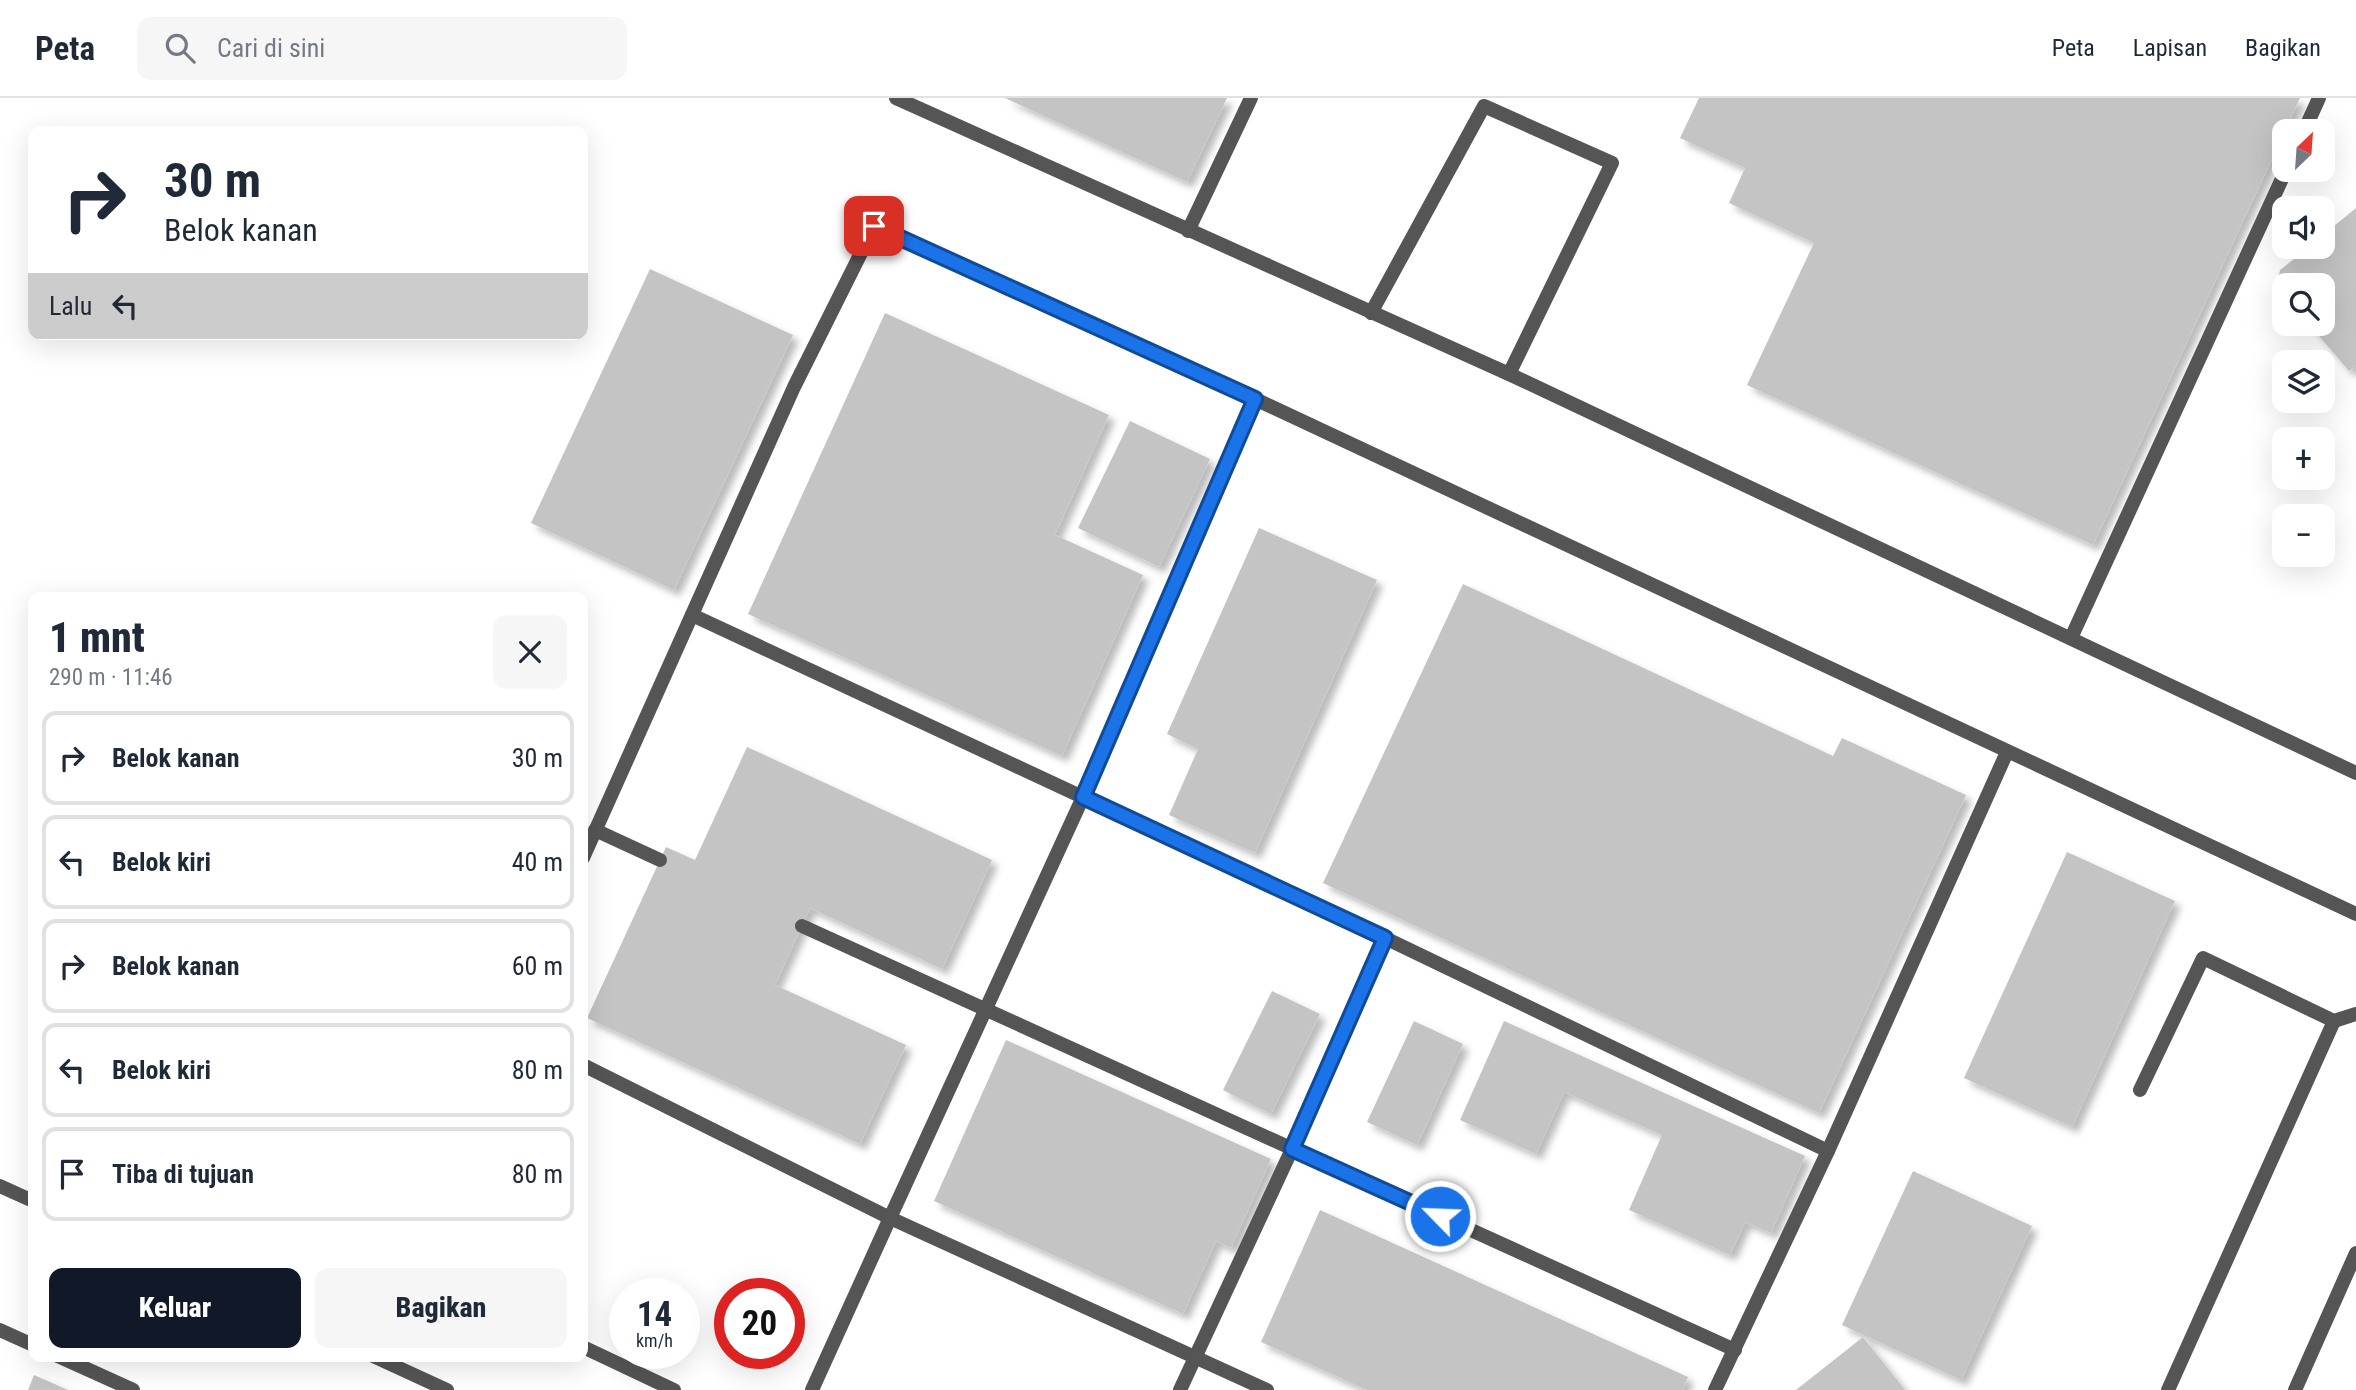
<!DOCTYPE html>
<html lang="id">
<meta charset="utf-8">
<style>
:root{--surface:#fff;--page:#f6f6f7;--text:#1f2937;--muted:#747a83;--line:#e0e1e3;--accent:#111827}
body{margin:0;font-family:"Roboto Condensed",sans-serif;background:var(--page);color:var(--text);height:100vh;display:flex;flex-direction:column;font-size:26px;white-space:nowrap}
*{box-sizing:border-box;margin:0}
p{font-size:23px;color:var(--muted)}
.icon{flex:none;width:38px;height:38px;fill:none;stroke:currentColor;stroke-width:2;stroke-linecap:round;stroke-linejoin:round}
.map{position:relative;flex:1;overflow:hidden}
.drawer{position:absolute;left:28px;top:494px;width:560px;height:770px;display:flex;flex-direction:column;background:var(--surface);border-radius:14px;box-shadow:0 7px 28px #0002}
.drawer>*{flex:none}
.banner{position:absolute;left:28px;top:28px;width:560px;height:214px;border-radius:14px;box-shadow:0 7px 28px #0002;background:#fff;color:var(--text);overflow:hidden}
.needle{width:46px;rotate:25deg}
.tools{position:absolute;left:2272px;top:21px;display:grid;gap:14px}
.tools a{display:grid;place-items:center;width:63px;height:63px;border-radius:14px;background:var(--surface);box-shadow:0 7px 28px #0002;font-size:35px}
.speed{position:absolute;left:609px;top:1180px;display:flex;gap:14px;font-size:35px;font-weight:700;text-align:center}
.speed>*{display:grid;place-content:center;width:91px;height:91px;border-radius:50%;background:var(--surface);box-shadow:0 7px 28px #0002;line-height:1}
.speed small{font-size:18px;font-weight:400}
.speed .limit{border:10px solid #d22;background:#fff;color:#111}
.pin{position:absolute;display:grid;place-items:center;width:60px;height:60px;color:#fff;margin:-30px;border-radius:14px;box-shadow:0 4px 10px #0006}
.me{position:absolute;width:77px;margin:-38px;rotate:294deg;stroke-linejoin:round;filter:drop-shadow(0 0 5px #0008)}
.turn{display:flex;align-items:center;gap:24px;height:147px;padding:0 21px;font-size:32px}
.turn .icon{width:91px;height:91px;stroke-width:2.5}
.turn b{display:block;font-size:49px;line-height:60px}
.then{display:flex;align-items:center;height:66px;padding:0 21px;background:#0003;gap:14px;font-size:26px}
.round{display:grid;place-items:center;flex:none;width:74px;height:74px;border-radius:14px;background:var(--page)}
.summary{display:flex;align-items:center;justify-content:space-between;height:119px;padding:0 21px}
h1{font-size:42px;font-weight:800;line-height:52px}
.cta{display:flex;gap:14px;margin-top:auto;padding:14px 21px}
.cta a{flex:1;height:80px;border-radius:14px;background:var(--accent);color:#fff;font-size:28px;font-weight:800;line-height:80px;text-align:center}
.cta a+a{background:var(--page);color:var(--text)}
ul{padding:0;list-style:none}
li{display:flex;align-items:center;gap:21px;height:94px;margin:0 14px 10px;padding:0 7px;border:4px solid var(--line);border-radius:14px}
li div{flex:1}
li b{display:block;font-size:26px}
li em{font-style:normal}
header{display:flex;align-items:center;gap:42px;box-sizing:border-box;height:98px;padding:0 35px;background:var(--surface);border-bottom:2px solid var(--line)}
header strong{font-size:33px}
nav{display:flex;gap:38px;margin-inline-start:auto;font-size:24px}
.search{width:490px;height:63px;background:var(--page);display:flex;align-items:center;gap:18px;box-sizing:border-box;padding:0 24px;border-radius:14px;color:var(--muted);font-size:26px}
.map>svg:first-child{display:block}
.building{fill:#c4c4c4;filter:url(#shadow)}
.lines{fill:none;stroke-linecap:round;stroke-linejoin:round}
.lane{stroke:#555;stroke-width:14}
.street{stroke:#555;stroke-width:14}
.route-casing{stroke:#114b97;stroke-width:18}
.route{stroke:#1a73e8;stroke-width:12}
</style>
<header>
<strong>Peta</strong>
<div class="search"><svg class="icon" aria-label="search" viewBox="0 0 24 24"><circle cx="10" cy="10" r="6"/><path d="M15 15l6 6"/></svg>Cari di sini</div>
<nav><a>Peta</a><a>Lapisan</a><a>Bagikan</a></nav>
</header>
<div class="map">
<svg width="2356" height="1292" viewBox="0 0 2356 1292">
<defs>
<filter id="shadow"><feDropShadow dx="6" dy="6" stdDeviation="3.5" flood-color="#0004"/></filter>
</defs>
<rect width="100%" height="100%" fill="#fff"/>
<g class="building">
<polygon points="1005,0 1227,0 1187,84"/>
<polygon points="1699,0 2300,0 2093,447 1747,287 1814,145 1729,105 1745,70 1680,40"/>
<polygon points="2356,110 2356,267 2349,273 2309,226 2322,226 2322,187 2284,187 2284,195 2277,187 2280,172 2309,149 2322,149 2322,138"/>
<polygon points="650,171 793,237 674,492 531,425"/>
<polygon points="885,215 1109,317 1055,437 1143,477 1062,658 748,516"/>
<polygon points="1130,323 1210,361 1159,469 1078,430"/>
<polygon points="1259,430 1377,482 1255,755 1169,717 1198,651 1167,636"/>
<polygon points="1463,486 1833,658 1842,640 1966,697 1819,1015 1323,785"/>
<polygon points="747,649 992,762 942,871 810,810 802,828 775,887 906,947 860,1046 587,920 666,749 695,762"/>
<polygon points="2067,754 2175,803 2072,1029 1964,980"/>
<polygon points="1272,893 1320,916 1271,1016 1223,992"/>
<polygon points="1414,923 1463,946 1417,1047 1367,1024"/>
<polygon points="1504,923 1805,1058 1771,1135 1745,1124 1730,1157 1629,1112 1662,1037 1564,994 1536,1056 1460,1022"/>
<polygon points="1006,942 1271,1061 1231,1150 1216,1143 1183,1216 934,1103"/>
<polygon points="1913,1073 2032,1128 1961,1282 1842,1227"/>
<polygon points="1320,1112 1688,1279 1683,1292 1367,1292 1261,1244"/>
<polygon points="1863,1239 1905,1292 1796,1292"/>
<polygon points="34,1277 68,1292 28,1292"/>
</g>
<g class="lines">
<g class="lane">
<polyline points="896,0 1509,276 2356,675"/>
<polyline points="2304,33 2319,0"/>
<polyline points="1188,133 1251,0"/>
<polyline points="1371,215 1484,8 1612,65 1509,276"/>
<polyline points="692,517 1385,840 1292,1051 1180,1292"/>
<polyline points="2071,540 2286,72"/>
<polyline points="595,732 660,762"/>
<polyline points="583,760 794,289 874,129 1255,301 2356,816"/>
<polyline points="802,828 1735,1252"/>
<polyline points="1385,840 1828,1053"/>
<polyline points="583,967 890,1120 1083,699 1255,301"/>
<polyline points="2140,992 2203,860 2334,923 2356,916"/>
<polyline points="0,1232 33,1247"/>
<polyline points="583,1249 674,1292"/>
<polyline points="58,1258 133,1292"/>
<polyline points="812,1292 890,1120 1267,1292"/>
<polyline points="1715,1292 1828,1053 2007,654"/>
<polyline points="2168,1292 2334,923"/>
</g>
<g class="street">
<polyline points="0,1088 33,1103"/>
<polyline points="373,1258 447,1292"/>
<polyline points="2295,1292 2356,1155"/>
</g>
</g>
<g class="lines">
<g class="route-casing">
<polyline id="route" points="874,128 1255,301 1083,699 1385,840 1292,1051 1440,1118"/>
</g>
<use href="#route" class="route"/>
</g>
</svg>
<div class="tools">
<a><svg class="needle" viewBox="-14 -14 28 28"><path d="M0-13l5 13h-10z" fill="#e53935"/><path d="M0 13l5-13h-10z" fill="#747a83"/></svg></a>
<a><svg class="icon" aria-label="sound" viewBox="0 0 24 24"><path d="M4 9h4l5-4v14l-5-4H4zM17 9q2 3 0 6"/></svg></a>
<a><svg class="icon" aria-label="search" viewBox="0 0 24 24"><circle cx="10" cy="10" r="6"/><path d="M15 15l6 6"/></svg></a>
<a><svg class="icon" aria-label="layers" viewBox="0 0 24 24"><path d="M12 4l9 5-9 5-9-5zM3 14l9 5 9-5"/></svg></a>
<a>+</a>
<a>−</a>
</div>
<div class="speed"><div>14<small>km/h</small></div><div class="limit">20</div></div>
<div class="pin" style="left:874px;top:128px;background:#d93025"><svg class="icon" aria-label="arrive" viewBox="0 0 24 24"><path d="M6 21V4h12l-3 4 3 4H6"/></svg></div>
<svg class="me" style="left:1440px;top:1118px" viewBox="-20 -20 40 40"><circle r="17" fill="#1a73e8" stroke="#fff" stroke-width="3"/><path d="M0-11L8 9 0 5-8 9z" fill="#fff"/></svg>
<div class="banner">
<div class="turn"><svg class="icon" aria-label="right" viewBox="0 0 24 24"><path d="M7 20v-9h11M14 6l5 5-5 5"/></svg><div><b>30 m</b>Belok kanan</div></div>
<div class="then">Lalu<svg class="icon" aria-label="left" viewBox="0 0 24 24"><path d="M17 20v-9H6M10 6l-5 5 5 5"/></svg></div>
</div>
<section class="drawer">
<div class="summary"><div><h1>1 mnt</h1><p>290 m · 11:46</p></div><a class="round"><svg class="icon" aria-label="close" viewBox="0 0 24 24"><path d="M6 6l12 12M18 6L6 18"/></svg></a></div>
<ul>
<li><svg class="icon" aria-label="right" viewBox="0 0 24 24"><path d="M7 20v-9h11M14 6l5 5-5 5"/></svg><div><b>Belok kanan</b></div><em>30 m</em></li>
<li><svg class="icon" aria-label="left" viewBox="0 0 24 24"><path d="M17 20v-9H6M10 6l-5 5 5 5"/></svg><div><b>Belok kiri</b></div><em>40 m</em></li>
<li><svg class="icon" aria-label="right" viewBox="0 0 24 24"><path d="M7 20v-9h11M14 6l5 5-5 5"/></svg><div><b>Belok kanan</b></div><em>60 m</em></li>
<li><svg class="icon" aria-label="left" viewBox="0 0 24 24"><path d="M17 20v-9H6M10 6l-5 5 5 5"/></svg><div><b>Belok kiri</b></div><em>80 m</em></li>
<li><svg class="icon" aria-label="arrive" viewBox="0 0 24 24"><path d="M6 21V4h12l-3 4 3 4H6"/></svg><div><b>Tiba di tujuan</b></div><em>80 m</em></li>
</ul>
<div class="cta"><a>Keluar</a><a>Bagikan</a></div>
</section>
</div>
